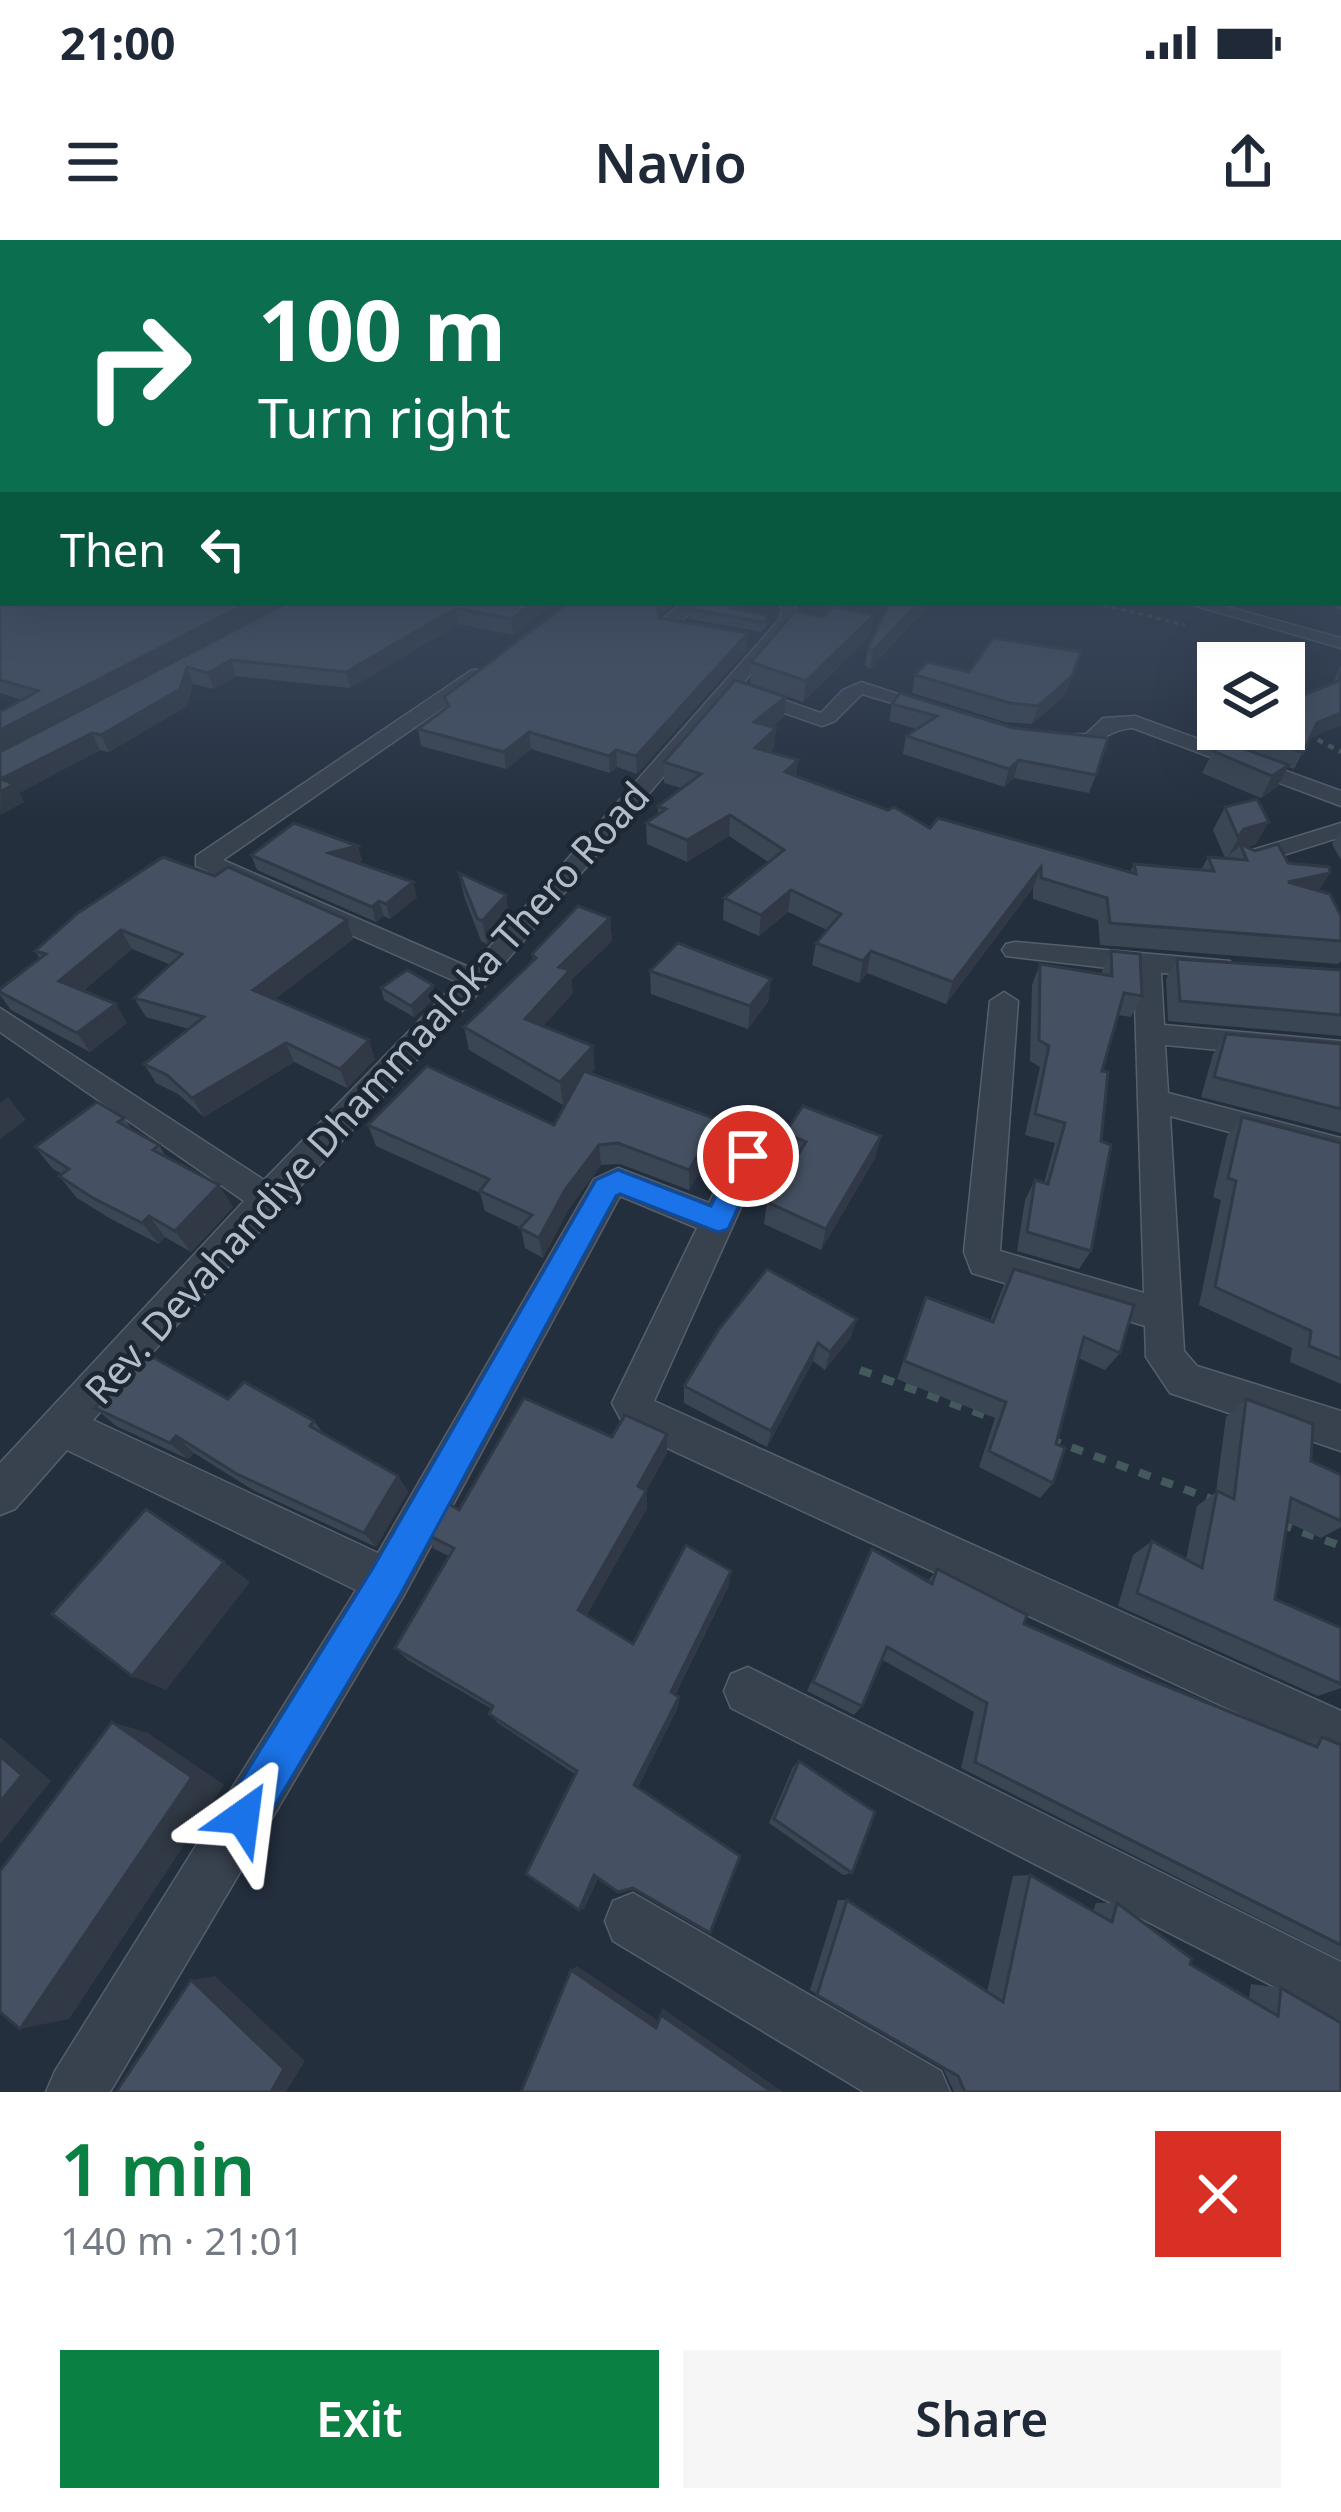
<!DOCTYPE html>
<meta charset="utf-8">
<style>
:root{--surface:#fff;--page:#f6f6f7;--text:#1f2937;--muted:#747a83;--accent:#0b8043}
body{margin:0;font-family:"Noto Sans",sans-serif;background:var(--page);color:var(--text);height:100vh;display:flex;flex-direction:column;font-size:45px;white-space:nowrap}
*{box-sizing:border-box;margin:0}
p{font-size:39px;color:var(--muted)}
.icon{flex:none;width:66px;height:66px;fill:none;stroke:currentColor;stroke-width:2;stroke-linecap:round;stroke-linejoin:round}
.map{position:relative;height:1852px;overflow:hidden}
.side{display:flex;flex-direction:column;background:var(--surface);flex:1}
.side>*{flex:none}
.guide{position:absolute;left:0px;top:0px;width:1341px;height:366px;box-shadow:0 12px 48px #0002;background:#0b6e4f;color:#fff;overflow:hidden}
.tools{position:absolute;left:1197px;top:402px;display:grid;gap:24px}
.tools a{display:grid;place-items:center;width:108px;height:108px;border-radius:0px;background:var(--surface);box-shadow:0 12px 48px #0002;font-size:60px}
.pin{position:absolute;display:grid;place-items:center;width:102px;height:102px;color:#fff;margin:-51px;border:6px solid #fff;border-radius:50%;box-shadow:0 3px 12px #0007}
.me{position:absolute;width:132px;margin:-66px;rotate:31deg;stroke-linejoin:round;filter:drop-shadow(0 0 9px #0008)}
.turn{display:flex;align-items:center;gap:42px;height:252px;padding:0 60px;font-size:54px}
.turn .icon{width:156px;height:156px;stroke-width:2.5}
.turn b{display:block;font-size:84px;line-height:102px}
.then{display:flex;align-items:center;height:114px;padding:0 60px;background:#0003;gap:24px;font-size:45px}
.round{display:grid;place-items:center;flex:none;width:126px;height:126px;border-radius:0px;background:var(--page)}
.headline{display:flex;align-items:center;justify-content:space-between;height:204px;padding:0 60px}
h1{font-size:72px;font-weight:600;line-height:90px;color:var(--accent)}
.cta{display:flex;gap:24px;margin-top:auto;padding:24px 60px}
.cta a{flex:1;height:138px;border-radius:0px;background:var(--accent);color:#fff;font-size:48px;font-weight:600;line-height:138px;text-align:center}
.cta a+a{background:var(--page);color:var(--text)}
.status{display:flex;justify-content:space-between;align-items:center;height:84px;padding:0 60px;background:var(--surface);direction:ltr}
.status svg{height:33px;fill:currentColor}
header{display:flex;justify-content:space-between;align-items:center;height:156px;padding:0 60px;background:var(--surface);font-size:54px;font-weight:600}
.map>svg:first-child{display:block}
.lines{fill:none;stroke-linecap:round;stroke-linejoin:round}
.minor-casing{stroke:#565f6c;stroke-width:3}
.path-far2{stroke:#44595c;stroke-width:3;stroke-dasharray:4.5 4.5;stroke-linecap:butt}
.path-far1{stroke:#44595c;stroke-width:4.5;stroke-dasharray:6 6;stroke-linecap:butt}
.path{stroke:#44595c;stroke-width:8;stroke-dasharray:12 12;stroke-linecap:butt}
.minor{fill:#38414e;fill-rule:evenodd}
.wall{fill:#3b4654}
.shaded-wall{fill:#303945}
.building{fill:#455162;stroke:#303945;stroke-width:3}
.route{fill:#1a73e8;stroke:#114b97;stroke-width:3}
.labels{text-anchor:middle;stroke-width:9;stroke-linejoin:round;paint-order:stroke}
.street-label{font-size:39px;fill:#b4bcc9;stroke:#1d2633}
</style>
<div class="status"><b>21:00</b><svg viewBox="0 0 49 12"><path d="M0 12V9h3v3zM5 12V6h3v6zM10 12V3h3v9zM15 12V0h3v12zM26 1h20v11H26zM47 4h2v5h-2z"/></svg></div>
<header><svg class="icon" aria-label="menu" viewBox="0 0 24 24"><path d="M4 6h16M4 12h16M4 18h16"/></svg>Navio<svg class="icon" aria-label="share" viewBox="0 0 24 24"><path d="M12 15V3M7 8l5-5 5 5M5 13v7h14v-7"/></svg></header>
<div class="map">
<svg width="1341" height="1852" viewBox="0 0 1341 1852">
<rect width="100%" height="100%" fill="#242f3e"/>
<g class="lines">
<g class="minor-casing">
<g id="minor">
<polygon points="1338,357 1341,358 1341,368 1330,363 1338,363"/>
<polygon points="683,363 701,363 679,383 707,389 707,397 660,389 660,381"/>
<polygon points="778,363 795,363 796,380 738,449 752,449 821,473 843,450 861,442 946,470 936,476 862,454 835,481 822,486 738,457 738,449 485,746 279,969 93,1180 378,1313 594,939 618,928 709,963 736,907 748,903 760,907 764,916 654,1161 1341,1471 1341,1521 626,1189 612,1163 697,988 620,956 403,1357 110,1852 46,1852 55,1831 356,1350 67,1210 15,1269 0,1275 0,1223 244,961 0,792 0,768 264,940 457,742 196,626 196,616 472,430 486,430 486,438 223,620 471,728 780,379 782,369"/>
<polygon points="1186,363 1213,363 1341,398 1341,408"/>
<path d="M 1135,476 L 1341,551 L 1341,566 L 1133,488 C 1104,488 1080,525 1045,501 L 1055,495 L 1086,494 L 1103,478 Z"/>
<polygon points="1341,583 1341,597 1242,628 1230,621 1233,616"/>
<polygon points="1015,702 1230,721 1234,727 1220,736 1161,733 1164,785 1341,801 1341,821 1165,805 1168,853 1341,898 1341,922 1170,876 1184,1111 1197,1126 1341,1171 1341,1211 1170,1153 1146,1117 1145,1086 972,1033 964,1012 990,761 1004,752 1018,761 1000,1011 1144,1053 1134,731 1006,716 1002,710 1006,704"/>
<polygon points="748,1427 1341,1722 1341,1781 731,1468 724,1451 731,1434"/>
<polygon points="633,1653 941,1831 950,1852 864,1852 613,1701 605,1681 613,1661"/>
</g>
</g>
<polyline class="path-far2" points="1095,363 1185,385"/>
<polyline class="path-far1" points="1307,494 1341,512"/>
<g class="path">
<polyline points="860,1130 1003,1182"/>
<polyline points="1049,1199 1211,1259"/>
<polyline points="1280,1284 1341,1306"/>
</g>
<use href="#minor" class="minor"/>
</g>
<g class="wall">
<polygon points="0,319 3,363 281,363 0,512 22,460 0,453"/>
<polygon points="287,363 555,363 513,395 459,384 350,448 236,436 214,449 193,444 187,466 109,512 100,510 19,553 24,562 0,575 0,512"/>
<polygon points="927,366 870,429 865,425 868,408"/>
<polygon points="730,368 767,375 766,385 762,392 690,379 690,369"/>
<polygon points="659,376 747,409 637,534 617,527 610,533 531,509 506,529 421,506 418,489 446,468 444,457"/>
<polygon points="823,377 871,395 803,462 750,443 751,422"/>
<polygon points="1341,425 1341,485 1310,498 1294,529 1288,527 1277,547 1261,558 1202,533 1213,511 1237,506 1244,492 1333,443"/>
<polygon points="915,435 1066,454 1032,484 1005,482 912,453"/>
<polygon points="900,453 1096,535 1089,553 1014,538 1004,547 903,514 906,496 917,489 889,481 892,464"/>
<polygon points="784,477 772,487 774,508 770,512 796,536 930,588 1130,632 1134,624 1201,630 1208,617 1225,618 1213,590 1225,567 1256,604 1247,607 1288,623 1330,633 1318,651 1341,676 1341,721 1338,724 1100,705 1098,680 1033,659 1033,648 946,764 867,733 859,743 812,725 816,703 827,690 788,672 759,696 723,680 724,658 768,622 729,596 687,622 647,604 646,583 658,575 658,566 681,548 664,543 664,522"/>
<polygon points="1341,591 1341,620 1332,604"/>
<polygon points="358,606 362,621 356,622 417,657 390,679 384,676 376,682 257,630 251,615"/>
<polygon points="459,633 509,678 487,704 481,701 464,656"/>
<polygon points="215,636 347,680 353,699 275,759 375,819 347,848 294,822 204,877 178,854 156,843 144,824 189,789 146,777 134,758 171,725 132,709 83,751 127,783 90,812 11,770 0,755 0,749 40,719 35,711"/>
<polygon points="610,678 612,701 571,740 573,753 543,786 595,829 591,833 718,901 689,950 620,924 601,925 568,970 543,1018 525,1008 521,988 485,971 480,953 376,906 368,885 554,885 569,859 563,865 469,810 464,787 533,721 532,714"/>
<polygon points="1111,711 1142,756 1131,777 1118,775 1102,831 1101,901 1091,1011 1079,1029 1017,1011 1025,960 1035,940 1044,943 1055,903 1025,895 1040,827 1030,821 1032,745 1040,724 1101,734"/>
<polygon points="1177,719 1341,730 1341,796 1168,781 1166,739"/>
<polygon points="650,731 771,739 768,762 748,789 651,754"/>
<polygon points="381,748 436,757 414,777 384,760"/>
<polygon points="1226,794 1341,804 1341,893 1201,857 1213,814"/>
<polygon points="1242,877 1341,903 1341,1144 1290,1122 1292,1108 1199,1065 1221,960 1213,957 1227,896"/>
<polygon points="124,878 133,891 159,905 166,917 233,967 191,1012 165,997 159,1004 111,979 77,958 59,936 62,934 53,929 35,907"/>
<polygon points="785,893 881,896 875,918 821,1010 764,984 767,962 794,920 782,915"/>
<polygon points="1014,1029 1120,1113 1105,1130 1078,1118 1056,1204 1053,1243 1040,1258 979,1227 995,1178 897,1139 926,1057 990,1081 1003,1047"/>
<polygon points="719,1089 851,1097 825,1130 813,1121 767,1207 684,1163 684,1146"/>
<polygon points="228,1159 314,1181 323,1193 398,1236 408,1252 376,1307 253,1250 194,1213 188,1219 116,1186 95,1168"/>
<polygon points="1246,1159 1311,1221 1341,1235 1341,1287 1321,1298 1287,1282 1275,1359 1341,1388 1341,1448 1318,1456 1118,1366 1133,1315 1152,1301 1186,1319 1197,1266 1216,1252 1226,1177"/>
<polygon points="612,1197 667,1213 646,1251 647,1268 586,1376 633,1404 729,1345 675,1455 679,1457 678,1467 638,1547 635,1649 618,1652 598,1638 584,1669 575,1534 498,1483 489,1474 492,1469 408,1420 395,1408 449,1316 434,1309 424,1293 459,1270"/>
<polygon points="872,1309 928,1341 937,1329 1024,1384 1141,1436 1304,1501 1322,1497 1341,1505 1341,1720 961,1528 974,1472 881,1419 862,1466 854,1475 807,1451"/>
<polygon points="799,1521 852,1633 843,1635 769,1583 793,1527"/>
<polygon points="1030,1635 1093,1671 1096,1663 1117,1663 1190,1724 1249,1758 1251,1744 1281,1748 1341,1852 954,1852 943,1828 810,1750 838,1660 847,1660 987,1752 1013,1636"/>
</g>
<g class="shaded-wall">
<polygon points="247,363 281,363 0,512 0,490"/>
<polygon points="533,363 555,363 513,395 511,379"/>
<polygon points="657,363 676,363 657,377"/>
<polygon points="918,363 928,363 870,429 873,411"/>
<polygon points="456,368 459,384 350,448 346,432"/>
<polygon points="874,375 871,395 803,462 806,441"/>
<polygon points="748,393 747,409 637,534 636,516"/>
<polygon points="1081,412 1066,454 1032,484 1038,466"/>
<polygon points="231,420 236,436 214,449 208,433"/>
<polygon points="187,427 193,444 187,466 109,512 101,495"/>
<polygon points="786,457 784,477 752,502 754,482"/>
<polygon points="1341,473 1341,485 1308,499 1317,483"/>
<polygon points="776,488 774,508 754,529 755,508"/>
<polygon points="529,492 531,509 506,529 504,512"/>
<polygon points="92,493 100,510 19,553 24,562 0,575 1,539"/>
<polygon points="616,510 617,527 610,533 609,516"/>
<polygon points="798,520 796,541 785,532"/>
<polygon points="1019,520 1014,538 1004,547 1009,529"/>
<polygon points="1289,525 1277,547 1261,558 1272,536"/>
<polygon points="730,575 729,596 687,622 687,600"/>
<polygon points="1269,582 1256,604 1242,609 1240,604 1236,610 1232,612 1226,620 1244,589"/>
<polygon points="358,606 362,621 334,628 329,613"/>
<polygon points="1041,627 1033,648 946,764 953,742"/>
<polygon points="1330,633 1316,654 1288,642"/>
<polygon points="413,642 417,657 390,679 386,664"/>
<polygon points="791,650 788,672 759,696 761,675"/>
<polygon points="506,655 509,678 487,704 482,681"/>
<polygon points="379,661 384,676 376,682 372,667"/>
<polygon points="610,678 612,701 571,740 573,753 529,802 525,779 559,727"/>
<polygon points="347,680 353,699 262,769 253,750"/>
<polygon points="121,690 132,709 72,761 59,741"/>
<polygon points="871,711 867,733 859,743 863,721"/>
<polygon points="771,739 768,762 748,789 750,766"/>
<polygon points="433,745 436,757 414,777 411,766"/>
<polygon points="116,764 127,783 90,812 77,793"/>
<polygon points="369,800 375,819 347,848 340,829"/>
<polygon points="286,803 294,822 204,877 192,858"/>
<polygon points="593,806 595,829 563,865 560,842"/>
<polygon points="8,857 26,880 0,899 0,863"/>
<polygon points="719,880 718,901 689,950 689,930"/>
<polygon points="881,896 875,918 821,1010 826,989"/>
<polygon points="599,905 601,925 568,970 543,1018 539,998 565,950"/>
<polygon points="219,945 233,967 191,1012 175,991"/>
<polygon points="149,976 165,997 159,1004 142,983"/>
<polygon points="857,1079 851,1097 825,1130 830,1112"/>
<polygon points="818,1103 813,1121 767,1207 771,1191"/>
<polygon points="667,1194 667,1213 646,1251 647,1268 582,1384 578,1370 638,1246"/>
<polygon points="176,1196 194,1213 188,1219 170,1203"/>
<polygon points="398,1236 408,1252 376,1307 364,1293"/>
<polygon points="224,1322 250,1342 166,1450 132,1436"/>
<polygon points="731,1331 729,1345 671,1462 671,1452"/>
<polygon points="679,1457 678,1467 636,1551 634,1545"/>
<polygon points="112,1482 148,1493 224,1545 69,1779 20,1789"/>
<polygon points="0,1497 51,1541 0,1604"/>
<polygon points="594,1635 598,1637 584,1669 579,1670"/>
<polygon points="577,1726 657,1780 656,1788 571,1730"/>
<polygon points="215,1736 305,1821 286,1852 271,1852 191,1740"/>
<polygon points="662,1768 783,1852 772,1852 661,1775"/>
</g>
<g class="building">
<polygon points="0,319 3,319 3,363 247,363 0,490 0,472 38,451 0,440"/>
<rect x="1338" y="319" width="3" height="19"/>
<polygon points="287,363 533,363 511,379 456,368 346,432 231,420 208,433 187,427 180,449 101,495 92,493 1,539 14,544 0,552 0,512"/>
<polygon points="568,363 657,363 659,378 748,393 636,516 616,510 609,516 529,492 504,512 418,489 449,466 444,457"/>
<polygon points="696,363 730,363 730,368 767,375 763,382 690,369"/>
<polygon points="889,363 918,363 873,411 868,408"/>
<polygon points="834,367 874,375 806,441 751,422 795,371 823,377"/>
<polygon points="993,398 1081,412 1072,436 1038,466 1010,463 915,435 928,422 969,432"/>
<polygon points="1341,431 1341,473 1317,483 1303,513 1244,492 1248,489 1284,489 1284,463 1339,441"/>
<polygon points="735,440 786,457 754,482 776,488 755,508 798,520 785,532 888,570 894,567 930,588 938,578 1136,634 1134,624 1214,631 1208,617 1247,620 1240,604 1255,611 1278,604 1288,623 1329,627 1330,633 1288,642 1330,654 1341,676 1341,701 1110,683 1107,658 1041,638 1041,627 953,742 871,711 863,721 816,703 841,674 791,650 761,675 724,658 784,610 730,575 687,600 646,583 666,569 658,566 701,534 664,522"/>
<polygon points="900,453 1013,488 1108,498 1096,535 1019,520 1009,529 906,496 937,476 892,464"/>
<polygon points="1225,502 1289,525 1272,536 1213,511"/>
<polygon points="1257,559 1269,582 1244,589 1238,597 1225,567"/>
<polygon points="294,583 358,606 329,613 413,642 386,664 379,661 372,667 251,615"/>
<polygon points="163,617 215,636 228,627 347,680 253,750 369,800 340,829 286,803 192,858 167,835 144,824 204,777 134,758 182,714 121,690 59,741 116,764 77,793 0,752 0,749 46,714 35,711 78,673"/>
<polygon points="459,633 506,655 482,681 477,678"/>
<polygon points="578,666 610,678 559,727 570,730 525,779 593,806 560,842 464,787 536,718 532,714"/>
<polygon points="678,703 771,739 750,766 650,731"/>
<polygon points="1111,711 1140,714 1142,756 1124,753 1102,831 1108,832 1101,901 1111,905 1091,1011 1027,992 1035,940 1048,944 1065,883 1035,874 1049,806 1039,800 1040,724 1112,736"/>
<polygon points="1177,719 1341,730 1341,775 1180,761"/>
<polygon points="407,730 433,745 411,766 381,748"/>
<polygon points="1226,794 1341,804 1341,869 1214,837"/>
<polygon points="427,826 554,885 584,831 719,880 689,930 618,903 599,905 565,950 539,998 520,988 532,975 480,951 489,939 368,885"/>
<polygon points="97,862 124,878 118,882 159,905 153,910 219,945 175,991 149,976 142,983 93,958 59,936 69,929 35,907"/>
<polygon points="803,866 881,896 826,989 767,962 806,902 785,893"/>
<polygon points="1242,877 1341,903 1341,1119 1309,1106 1311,1091 1215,1047 1236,941 1228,938"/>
<polygon points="767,1029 857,1079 830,1112 818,1103 771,1191 684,1146 719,1089"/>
<polygon points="1014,1029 1134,1065 1120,1113 1084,1097 1056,1204 1065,1208 1053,1243 989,1211 1006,1162 904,1121 926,1057 993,1082"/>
<polygon points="147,1114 228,1159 244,1142 314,1181 310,1186 398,1236 364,1293 237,1234 176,1196 170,1203 95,1168"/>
<polygon points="524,1158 612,1197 625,1175 667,1194 638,1246 646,1251 578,1370 633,1404 686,1305 731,1331 671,1452 679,1457 634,1545 740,1616 710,1693 633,1648 618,1652 594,1635 579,1670 526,1634 577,1531 489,1474 493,1466 395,1408 454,1308 424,1293 442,1260 459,1270"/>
<polygon points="1246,1159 1313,1184 1311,1221 1341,1235 1341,1281 1291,1258 1275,1359 1341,1388 1341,1444 1137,1353 1152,1301 1202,1328 1217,1251 1234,1259"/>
<polygon points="146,1269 224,1322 132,1436 52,1374"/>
<polygon points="872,1309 932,1344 937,1329 1027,1375 1024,1384 1141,1436 1317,1507 1322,1497 1341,1505 1341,1705 975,1522 987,1463 887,1407 862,1466 813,1442"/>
<polygon points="112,1482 192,1537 20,1789 0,1772 0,1631"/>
<polygon points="0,1516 22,1535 0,1562"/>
<polygon points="799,1521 875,1572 852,1633 774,1579"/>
<polygon points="1030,1635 1112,1682 1117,1663 1192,1719 1190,1724 1278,1776 1281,1748 1341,1783 1341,1852 965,1852 958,1836 817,1755 847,1660 1003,1762"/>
<polygon points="571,1730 656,1788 661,1775 772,1852 521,1852"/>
<polygon points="191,1740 284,1829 271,1852 116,1852"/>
</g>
<linearGradient id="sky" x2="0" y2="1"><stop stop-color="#141a22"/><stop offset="0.55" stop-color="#3f4d63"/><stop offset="1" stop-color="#3f4d63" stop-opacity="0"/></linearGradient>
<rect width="1341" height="578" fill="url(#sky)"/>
<polygon class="route" points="748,905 762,916 728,989 718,992 620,954 616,956 400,1355 259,1592 243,1599 228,1592 222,1577 228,1562 373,1328 596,940 618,930 711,966 739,908"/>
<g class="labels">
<g class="street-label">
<text transform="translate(367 853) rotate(-48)" y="14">Rev. Devahandiye Dhammaaloka Thero Road</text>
</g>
</g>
</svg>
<div class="tools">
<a><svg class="icon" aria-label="layers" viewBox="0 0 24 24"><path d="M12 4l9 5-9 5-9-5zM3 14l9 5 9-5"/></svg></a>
</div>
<div class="pin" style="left:748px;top:916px;background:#d93025"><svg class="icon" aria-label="arrive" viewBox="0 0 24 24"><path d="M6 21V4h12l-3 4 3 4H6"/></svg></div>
<svg class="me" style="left:243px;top:1577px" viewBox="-20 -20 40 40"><path d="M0-17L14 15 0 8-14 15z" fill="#1a73e8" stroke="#fff" stroke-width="4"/></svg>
<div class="guide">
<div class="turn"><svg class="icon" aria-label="right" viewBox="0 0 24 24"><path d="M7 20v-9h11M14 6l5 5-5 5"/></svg><div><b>100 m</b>Turn right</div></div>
<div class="then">Then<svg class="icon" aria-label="left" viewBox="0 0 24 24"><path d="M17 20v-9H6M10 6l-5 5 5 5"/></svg></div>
</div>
</div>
<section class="side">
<div class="headline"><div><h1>1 min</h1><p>140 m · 21:01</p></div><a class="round" style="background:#d93025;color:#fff"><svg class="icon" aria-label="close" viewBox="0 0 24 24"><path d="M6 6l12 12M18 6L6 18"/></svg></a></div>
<div class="cta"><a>Exit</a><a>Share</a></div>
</section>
